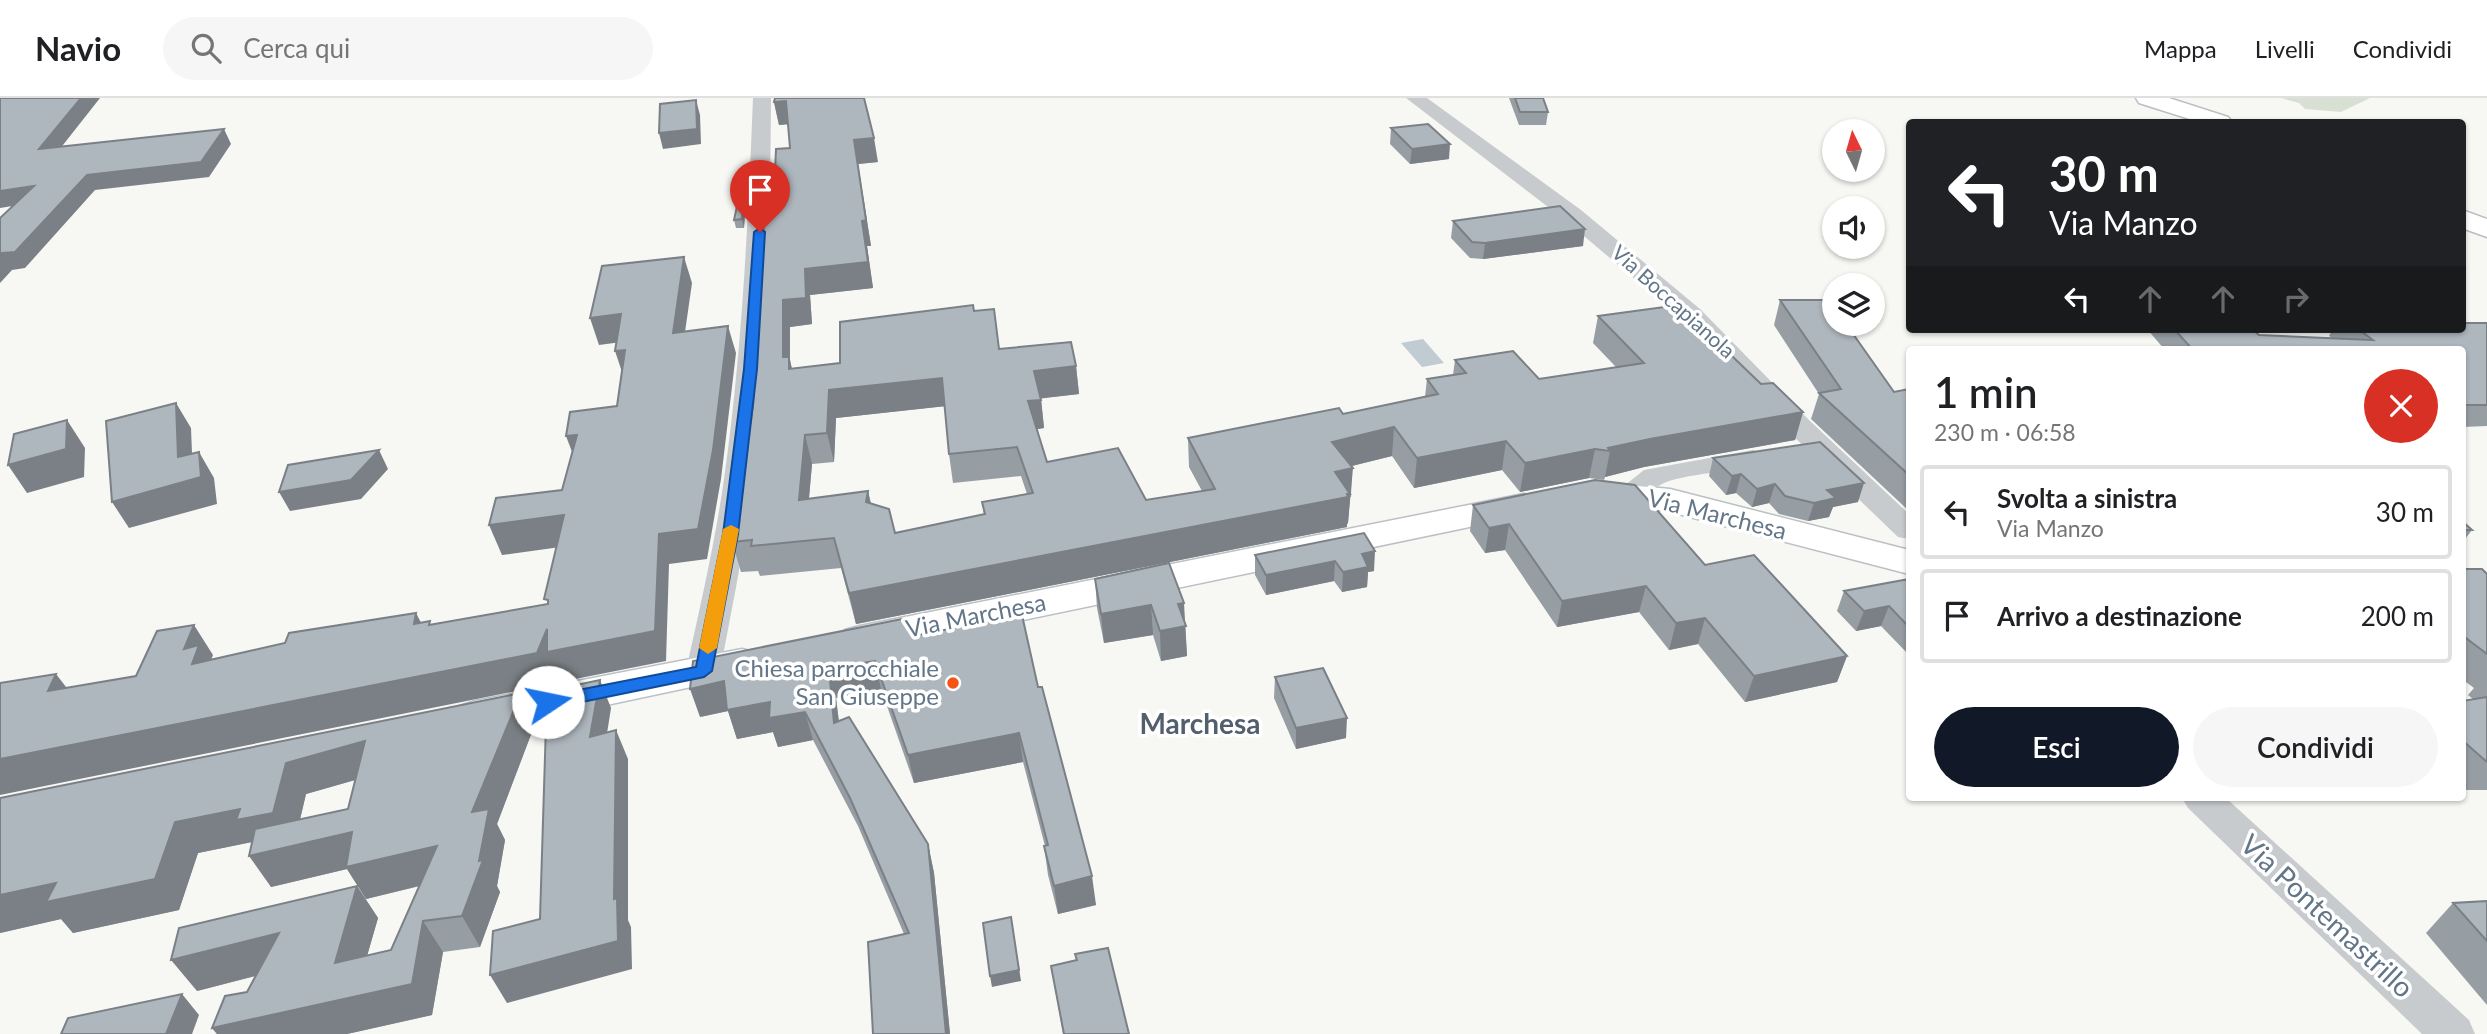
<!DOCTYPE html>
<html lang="it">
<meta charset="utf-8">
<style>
:root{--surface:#fff;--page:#f6f6f6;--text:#202124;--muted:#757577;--line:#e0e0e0;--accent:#111827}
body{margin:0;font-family:Lato,sans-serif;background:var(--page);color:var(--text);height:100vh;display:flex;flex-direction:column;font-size:26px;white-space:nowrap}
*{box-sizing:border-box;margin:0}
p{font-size:23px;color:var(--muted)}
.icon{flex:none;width:38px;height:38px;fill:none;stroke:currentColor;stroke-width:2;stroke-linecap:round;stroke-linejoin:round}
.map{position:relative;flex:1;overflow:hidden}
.details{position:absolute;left:1906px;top:248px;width:560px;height:455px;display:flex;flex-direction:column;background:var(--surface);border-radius:7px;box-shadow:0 2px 5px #0004}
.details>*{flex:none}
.top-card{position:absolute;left:1906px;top:21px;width:560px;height:214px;border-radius:7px;box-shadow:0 2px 5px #0004;background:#202124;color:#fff;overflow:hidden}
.needle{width:46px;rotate:355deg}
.fabs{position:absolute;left:1822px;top:21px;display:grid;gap:14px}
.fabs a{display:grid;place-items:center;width:63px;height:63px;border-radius:50%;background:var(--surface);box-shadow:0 2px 5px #0004;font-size:35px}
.pin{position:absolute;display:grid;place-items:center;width:60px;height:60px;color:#fff;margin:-72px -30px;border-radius:50% 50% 50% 0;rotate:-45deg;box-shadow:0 0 7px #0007}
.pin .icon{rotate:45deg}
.me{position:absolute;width:77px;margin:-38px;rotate:79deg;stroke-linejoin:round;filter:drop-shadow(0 0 5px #0008)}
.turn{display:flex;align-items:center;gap:24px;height:147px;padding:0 28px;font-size:32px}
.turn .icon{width:91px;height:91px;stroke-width:2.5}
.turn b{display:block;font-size:49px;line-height:60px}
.lanes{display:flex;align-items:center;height:66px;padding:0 28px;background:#0003;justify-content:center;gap:35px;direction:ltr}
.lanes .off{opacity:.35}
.round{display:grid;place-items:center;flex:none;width:74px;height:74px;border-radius:37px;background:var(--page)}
.summary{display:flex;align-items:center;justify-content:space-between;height:119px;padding:0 28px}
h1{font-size:42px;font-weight:600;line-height:52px}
.cta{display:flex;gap:14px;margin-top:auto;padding:14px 28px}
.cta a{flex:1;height:80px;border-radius:42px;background:var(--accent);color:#fff;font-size:28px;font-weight:600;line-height:80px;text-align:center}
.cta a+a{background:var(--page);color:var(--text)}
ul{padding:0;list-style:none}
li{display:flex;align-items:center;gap:21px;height:94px;margin:0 14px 10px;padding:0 14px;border:4px solid var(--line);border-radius:7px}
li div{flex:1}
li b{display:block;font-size:26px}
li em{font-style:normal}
header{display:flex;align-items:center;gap:42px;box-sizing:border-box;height:98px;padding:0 35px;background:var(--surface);border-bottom:2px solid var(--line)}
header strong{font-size:33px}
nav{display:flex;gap:38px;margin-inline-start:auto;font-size:24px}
.search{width:490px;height:63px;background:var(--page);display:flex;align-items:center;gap:18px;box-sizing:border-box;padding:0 24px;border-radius:38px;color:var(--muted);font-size:26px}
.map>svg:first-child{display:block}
.green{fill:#d8e0d4}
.water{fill:#c0ccd2}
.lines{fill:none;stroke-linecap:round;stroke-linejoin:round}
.secondary-casing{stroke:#bbc0c5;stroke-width:3}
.highway-casing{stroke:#bbbec1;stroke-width:3}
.street{fill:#c7cbce;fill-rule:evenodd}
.secondary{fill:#fff;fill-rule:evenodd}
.highway{fill:#fff;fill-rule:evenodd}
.wall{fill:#969da3;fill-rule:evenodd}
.shaded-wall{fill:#7a8085}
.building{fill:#afb7be;stroke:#7a8085;stroke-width:2;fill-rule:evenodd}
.route{fill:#1a73e8;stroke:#114b97;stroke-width:2}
.slow{fill:#f59e0b}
.poi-dot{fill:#f45517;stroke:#fff;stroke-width:2.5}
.labels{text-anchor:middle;stroke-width:7;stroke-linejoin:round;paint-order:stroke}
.far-street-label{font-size:21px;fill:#637688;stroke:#fff}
.street-label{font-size:24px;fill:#637688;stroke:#fff}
.poi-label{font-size:24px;fill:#637688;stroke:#fff;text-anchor:end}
.quarter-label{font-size:28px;font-weight:bold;fill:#525f6c;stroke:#fff}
.near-street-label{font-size:28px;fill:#637688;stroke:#fff}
</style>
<header>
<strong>Navio</strong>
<div class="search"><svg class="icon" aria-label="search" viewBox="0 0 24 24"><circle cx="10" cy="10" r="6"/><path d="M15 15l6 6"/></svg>Cerca qui</div>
<nav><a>Mappa</a><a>Livelli</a><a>Condividi</a></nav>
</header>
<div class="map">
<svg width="2487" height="936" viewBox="0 0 2487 936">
<rect width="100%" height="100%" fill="#f7f7f4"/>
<polygon class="green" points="2281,0 2370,0 2341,14 2305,11 2299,5"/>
<polygon class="water" points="1423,241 1444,265 1422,269 1401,245"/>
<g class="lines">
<g class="secondary-casing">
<g id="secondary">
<polygon points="1594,384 1670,391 1909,452 1909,476 1667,413 1581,403 1576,395 1581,387"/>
<polygon points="1524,396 1537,399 1542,407 1537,415 860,556 845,552 839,542 845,532 860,528"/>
<polygon points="742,551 757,555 763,565 757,575 475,635 460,630 453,619 460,608 475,603"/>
</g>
</g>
<g class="highway-casing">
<g id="highway">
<polygon points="2136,0 2169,0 2228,19 2232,24 2199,24 2139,5"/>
<polygon points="2462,112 2487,121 2487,139 2462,130"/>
</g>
</g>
<g class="street">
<path d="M 753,0 L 771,0 C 770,128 768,256 753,384 C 745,447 732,510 720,573 L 715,581 L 703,585 L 691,581 L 686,573 C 700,509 715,445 724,381 C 742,254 748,127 753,0 Z"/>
<polygon points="1406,0 1427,0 1581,112 1700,211 1810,323 1909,416 1909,441 1898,439 1790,335 1682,221 1565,122"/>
<path d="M 1753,352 L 1763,355 L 1767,361 L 1763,367 C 1738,373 1681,376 1662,386 C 1645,395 1639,407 1619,402 L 1614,396 L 1644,372 Z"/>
<polygon points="2182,700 2226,700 2469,922 2475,936 2422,936 2188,710"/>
</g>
<use href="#secondary" class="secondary"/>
<use href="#highway" class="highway"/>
</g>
<g class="wall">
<polygon points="1509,0 1543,0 1548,14 1546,27 1519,27"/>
<path d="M 774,4 L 878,64 L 858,66 L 871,148 L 867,148 L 873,190 L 810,197 L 812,226 L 790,229 L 790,262 L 792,271 L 840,265 L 974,213 L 999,251 L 1076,268 L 1079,296 L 1041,300 L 1044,330 L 1037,331 L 1047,364 L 1146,402 L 1202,393 L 1189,369 L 1188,340 L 1343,316 L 1425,299 L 1427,281 L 1453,277 L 1455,262 L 1539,281 L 1616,269 L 1593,245 L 1598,218 L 1761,286 L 1803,314 L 1795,342 L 1644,369 L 1605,379 L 1604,382 L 1589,380 L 1520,394 L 1502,372 L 1414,390 L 1392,358 L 1352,368 L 1351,399 L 1350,399 L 1348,425 L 1347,426 L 1347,429 L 856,526 L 841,470 L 760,478 L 758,473 L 741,474 L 732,444 L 753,308 L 775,74 L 790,50 L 788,26 L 779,27 ZM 945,308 L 949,356 L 953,385 L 1021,378 L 1027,396 L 982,404 L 984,416 L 895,435 L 871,405 L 868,393 L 809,401 L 812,366 L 834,364 L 836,320 Z"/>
<polygon points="1391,30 1449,61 1410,66 1390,46"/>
<polygon points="746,102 744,130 736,130 734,122"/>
<polygon points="1453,123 1583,148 1483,161 1470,160 1451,140"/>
<polygon points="1780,202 1894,294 1909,291 1909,413 1811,321 1819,296 1774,227"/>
<polygon points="2487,225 2487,328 2462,329 2462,252 2165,252 2147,231 2252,231 2259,237 2332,240 2329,238 2333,231 2462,231"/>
<polygon points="1713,360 1858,404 1833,409 1829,419 1808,423 1779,416 1769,405 1752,409 1736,395 1726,397 1709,378"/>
<polygon points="1473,407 1705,467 1847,558 1837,584 1745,604 1698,546 1669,552 1639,514 1557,529 1505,452 1485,455 1470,433"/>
<polygon points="2462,423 2472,432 2462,445"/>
<polygon points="1364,435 1374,473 1368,474 1367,489 1342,494 1334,483 1266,497 1255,477 1255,457"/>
<polygon points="2462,471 2487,476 2487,692 2462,692 2462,603 2473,601 2468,597 2474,590 2462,581"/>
<polygon points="1095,481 1185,525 1187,558 1161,563 1153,537 1104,545 1097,510"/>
<polygon points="1909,481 1909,557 1881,528 1856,533 1837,513 1844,493"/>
<polygon points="913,538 1038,589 1096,807 1058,816 1048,777 1044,748 1045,748 1023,664 914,685 881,591 836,600 839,623 928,746 934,775 950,936 904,836 858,728 813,642 778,649 773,634 737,641 728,613 700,619"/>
<polygon points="1275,579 1346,640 1296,651 1274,600"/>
<path d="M 521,595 L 535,626 L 497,726 L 505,742 L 497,788 L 500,794 L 480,849 L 443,854 L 432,917 L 347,936 L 217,936 L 212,930 L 247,894 L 255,878 L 197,893 L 357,788 L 378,820 L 367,858 L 391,852 L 420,788 L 366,801 L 347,771 L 271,789 L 252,744 L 198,755 L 179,812 L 73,835 L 61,821 L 0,835 L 0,700 ZM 355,682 L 348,711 L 300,722 L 306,696 Z"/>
<polygon points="2487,803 2487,907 2426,835 2453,805"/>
<polygon points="1075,856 1129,936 1063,936 1051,868 1076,862"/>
</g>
<g class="shaded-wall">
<polygon points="81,0 100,0 48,66 39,51"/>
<polygon points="696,2 700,17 701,46 663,51 659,35"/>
<polygon points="786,3 791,26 779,27 774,4"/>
<polygon points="224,31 231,46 209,79 95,92 25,170 12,172 0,185 0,158 87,77"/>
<polygon points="874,40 878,64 858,66 871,148 867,148 873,190 810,197 812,226 790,229 790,262 795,286 783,259 783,202 805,171 862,123 854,42"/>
<polygon points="1450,46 1449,61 1410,66 1412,51"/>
<polygon points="34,88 43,103 0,110 0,93"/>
<polygon points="744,93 746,102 744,130 742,121"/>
<polygon points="1585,131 1583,148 1483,161 1485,145"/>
<polygon points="684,159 692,185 681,262 673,235"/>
<polygon points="621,216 629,243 599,247 590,220"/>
<polygon points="728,228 736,255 721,381 707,461 669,466 666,563 560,584 556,574 551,586 0,697 0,661 547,531 659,436"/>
<polygon points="625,252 624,280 615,253"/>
<polygon points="1076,268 1079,296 1037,301 1034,273"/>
<polygon points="942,280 947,308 836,320 834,364 827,335 829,292"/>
<polygon points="1041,302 1044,330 1032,332 1028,303"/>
<polygon points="176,305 191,330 193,381 199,354 214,380 217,406 129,430 112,404 178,359"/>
<polygon points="1803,314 1795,342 1644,369 1605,379 1610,353 1608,350 1650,341"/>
<polygon points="67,322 85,350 84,379 27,395 8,367"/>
<polygon points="1394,329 1392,358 1331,373 1332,344"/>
<polygon points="577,337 577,367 566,338"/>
<polygon points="805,337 812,366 806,432 799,402"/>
<polygon points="1506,343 1502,372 1414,390 1417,360"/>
<polygon points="1595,351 1589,380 1520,394 1525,365"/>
<polygon points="379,352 388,371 361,401 290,413 279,394"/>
<polygon points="1353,370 1348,425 1347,426 1347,429 856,526 849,495"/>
<polygon points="1741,376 1736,395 1726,397 1732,378"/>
<polygon points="1864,385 1858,404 1833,409 1829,419 1808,423 1814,405 1827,392"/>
<polygon points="1775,386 1769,405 1752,409 1757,391"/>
<polygon points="868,393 874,423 866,404"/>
<polygon points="564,417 575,447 502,457 489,427"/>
<polygon points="1509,426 1505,452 1485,455 1489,430"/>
<polygon points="1375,453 1374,473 1368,474 1367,489 1342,494 1343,474 1362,456"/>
<polygon points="1335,463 1334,483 1266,497 1266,477"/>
<polygon points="1646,488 1639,514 1557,529 1562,503"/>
<polygon points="1184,505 1187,558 1161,563 1160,533 1178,506"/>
<polygon points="1151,507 1153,537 1104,545 1101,516"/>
<polygon points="1889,508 1881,528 1856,533 1864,513"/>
<polygon points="416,515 432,546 414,526"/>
<polygon points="1705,520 1698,546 1669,552 1676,525"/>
<polygon points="194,527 213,557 210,565 192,566 184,551"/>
<polygon points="1847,558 1837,584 1745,604 1754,578"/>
<polygon points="875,563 881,591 836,600 842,653 834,625 829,571"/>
<polygon points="56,576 80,607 48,593"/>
<polygon points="600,582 611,610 602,667 590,639"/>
<polygon points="724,583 770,604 805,614 813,642 778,649 773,634 737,641 728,613 700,619 690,591"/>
<polygon points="521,595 535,626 497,726 505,742 497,788 500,794 480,849 462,818 472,714"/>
<polygon points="1347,620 1346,640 1296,651 1296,630"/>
<polygon points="616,632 628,661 628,822 631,829 632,871 507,905 490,877 614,801"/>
<polygon points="1019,635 1023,664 914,685 908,657"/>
<polygon points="365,643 383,674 306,696 294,746 252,744 198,755 179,812 73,835 61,821 0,835 0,797 175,724 286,665"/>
<polygon points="352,734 437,748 455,779 366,801 347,771 271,789 249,758"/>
<polygon points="928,746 934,775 950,936 946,936"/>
<polygon points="1092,778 1096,807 1058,816 1054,788"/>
<polygon points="357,788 378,820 356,896 335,865"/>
<polygon points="423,823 443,854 432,917 347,936 217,936 212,930 412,886"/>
<polygon points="1013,830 1021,883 992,889 990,878"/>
<polygon points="279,835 301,866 197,893 171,862"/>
<polygon points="182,896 199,917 192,936 166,936"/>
</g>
<g class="building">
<polygon points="0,0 81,0 39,51 224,31 201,64 87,77 15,154 2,155 0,158 0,120 34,88 0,93"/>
<path d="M 775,0 L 864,0 L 874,40 L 854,42 L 866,122 L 862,123 L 868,164 L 805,171 L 806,200 L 783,202 L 783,259 L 789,259 L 789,271 L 840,265 L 840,224 L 973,207 L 974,213 L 994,211 L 999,251 L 1071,244 L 1076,268 L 1034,273 L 1041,302 L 1028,303 L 1047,364 L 1118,350 L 1146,402 L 1215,391 L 1188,340 L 1339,310 L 1343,316 L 1438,296 L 1427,281 L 1466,275 L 1455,262 L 1513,253 L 1539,281 L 1644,265 L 1598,218 L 1679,207 L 1761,286 L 1773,285 L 1803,314 L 1650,341 L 1608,350 L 1610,353 L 1595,351 L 1525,365 L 1506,343 L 1417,360 L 1394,329 L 1332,344 L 1353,370 L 1335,374 L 1350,396 L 1347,396 L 1348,399 L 849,495 L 834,440 L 751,448 L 752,442 L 732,444 L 753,308 L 767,75 L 775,74 L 776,51 L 790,50 L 786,3 L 774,4 ZM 942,280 L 949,356 L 1017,349 L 1033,395 L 982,404 L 985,416 L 895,435 L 889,411 L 866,404 L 868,393 L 799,402 L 805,337 L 827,335 L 829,292 Z"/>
<polygon points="1515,0 1543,0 1548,14 1520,14"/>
<polygon points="696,2 697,31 659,35 660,6"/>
<polygon points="1428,26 1450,46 1412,51 1391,30"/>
<polygon points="744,93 742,121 734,122 740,94"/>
<polygon points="1560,108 1585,131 1485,145 1472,144 1453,123"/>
<polygon points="684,159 673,235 728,228 713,352 698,431 659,436 655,533 547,554 547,531 537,555 0,661 0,585 56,576 48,593 136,578 157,533 194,527 184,551 199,547 192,566 285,545 289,535 416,515 414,526 430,523 429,527 548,506 548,502 544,501 564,417 489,427 496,400 562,392 577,337 566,338 570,314 617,308 625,252 615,253 621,216 590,220 602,168"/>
<polygon points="1780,202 1829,202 1834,209 1834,226 1846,226 1894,294 1909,291 1909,336 1908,336 1909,337 1909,377 1819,295 1841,291"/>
<polygon points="2462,225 2487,225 2487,307 2462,307 2462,252 2193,252 2174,231 2252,231 2259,237 2373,242 2358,231 2462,231"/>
<polygon points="176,305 178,359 199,354 201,379 112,404 106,323"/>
<polygon points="67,322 66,351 8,367 14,336"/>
<polygon points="1820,344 1864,385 1827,392 1836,400 1814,405 1785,398 1775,386 1757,391 1741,376 1732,378 1713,360"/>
<polygon points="379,352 351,382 279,394 288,367"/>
<polygon points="1595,382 1635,387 1705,467 1754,457 1847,558 1754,578 1705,520 1676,525 1646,488 1562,503 1509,426 1489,430 1473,407"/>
<polygon points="2462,423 2472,432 2462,432"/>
<polygon points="1364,435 1375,453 1362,456 1368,469 1343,474 1335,463 1266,477 1255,457"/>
<polygon points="1169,465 1184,505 1178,506 1186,528 1160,533 1151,507 1101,516 1095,481"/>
<polygon points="2462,471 2482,471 2487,476 2487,556 2462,537"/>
<polygon points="1909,481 1909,529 1889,508 1864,513 1844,493"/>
<polygon points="1022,517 1038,589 1042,589 1092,778 1054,788 1044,748 1048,747 1019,635 908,657 875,563 829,571 834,625 849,619 928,746 946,936 873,936 868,844 909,835 850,700 805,614 769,620 770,604 727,612 724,583 690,591 693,563 907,520 913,538"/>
<polygon points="1323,570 1347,620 1296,630 1275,579"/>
<polygon points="600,582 590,639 616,632 614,801 617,800 618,843 490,877 493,833 540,821 547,593"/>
<polygon points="521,595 472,714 489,711 479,763 483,762 462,818 423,823 412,886 212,930 225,898 247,894 279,835 171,862 179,830 357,788 335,865 391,852 437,748 346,769 352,734 249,758 255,731 348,711 365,643 286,665 273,715 236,722 240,711 175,724 155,781 46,804 56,785 0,797 0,700"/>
<polygon points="2487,599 2487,664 2462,642 2462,603"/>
<polygon points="2487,803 2487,843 2453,805"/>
<polygon points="1011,819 1019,872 990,878 983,825"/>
<polygon points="1108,850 1129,936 1064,936 1051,868 1077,862 1075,856"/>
<polygon points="182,896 166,936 61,936 68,920"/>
</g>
<polygon class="route" points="760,130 765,134 757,271 738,436 712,573 704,579 548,611 541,609 539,604 548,598 696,569 723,436 744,271 754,134"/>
<polygon class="slow" points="731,427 739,431 717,550 708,556 699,550 723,431"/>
<circle class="poi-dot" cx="953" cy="585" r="7"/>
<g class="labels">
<g class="far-street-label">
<text transform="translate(1673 204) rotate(42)" y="7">Via Boccapianola</text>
</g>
<g class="street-label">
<text transform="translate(1717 417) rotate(14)" y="8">Via Marchesa</text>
<text transform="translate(976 518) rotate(-11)" y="8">Via Marchesa</text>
</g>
<g class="poi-label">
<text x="939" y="579">Chiesa parrocchiale<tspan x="939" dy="28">San Giuseppe</tspan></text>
</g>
<g class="quarter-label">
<text x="1200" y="636">Marchesa</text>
</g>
<g class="near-street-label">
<text transform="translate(2327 818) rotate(43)" y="10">Via Pontemastrillo</text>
</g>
</g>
</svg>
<div class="fabs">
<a><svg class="needle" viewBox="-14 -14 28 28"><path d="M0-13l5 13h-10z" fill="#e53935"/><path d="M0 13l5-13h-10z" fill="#757577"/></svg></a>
<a><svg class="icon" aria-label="sound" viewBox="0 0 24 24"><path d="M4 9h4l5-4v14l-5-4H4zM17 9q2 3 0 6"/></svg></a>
<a><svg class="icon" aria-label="layers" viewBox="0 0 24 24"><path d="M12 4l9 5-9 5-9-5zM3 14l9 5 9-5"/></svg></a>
</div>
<div class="pin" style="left:760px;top:134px;background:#d93025"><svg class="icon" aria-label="arrive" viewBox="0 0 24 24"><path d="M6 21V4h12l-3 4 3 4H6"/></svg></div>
<svg class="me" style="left:548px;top:604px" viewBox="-20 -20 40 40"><circle r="19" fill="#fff"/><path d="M0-13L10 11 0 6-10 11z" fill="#1a73e8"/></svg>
<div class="top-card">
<div class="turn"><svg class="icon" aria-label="left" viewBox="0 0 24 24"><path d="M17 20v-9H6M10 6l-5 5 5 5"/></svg><div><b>30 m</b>Via Manzo</div></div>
<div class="lanes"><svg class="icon" aria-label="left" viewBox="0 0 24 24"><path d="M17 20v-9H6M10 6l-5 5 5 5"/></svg><svg class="icon off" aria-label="ahead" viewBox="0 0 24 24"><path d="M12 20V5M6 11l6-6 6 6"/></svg><svg class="icon off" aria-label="ahead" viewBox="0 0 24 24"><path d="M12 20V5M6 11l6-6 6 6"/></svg><svg class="icon off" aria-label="right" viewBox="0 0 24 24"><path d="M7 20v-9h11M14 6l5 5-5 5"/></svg></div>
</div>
<section class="details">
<div class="summary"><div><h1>1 min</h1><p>230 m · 06:58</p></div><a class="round" style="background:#d93025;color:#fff"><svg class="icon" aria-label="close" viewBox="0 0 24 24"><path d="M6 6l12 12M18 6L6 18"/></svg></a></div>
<ul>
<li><svg class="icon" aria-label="left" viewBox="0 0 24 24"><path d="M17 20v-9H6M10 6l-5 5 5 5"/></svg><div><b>Svolta a sinistra</b><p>Via Manzo</p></div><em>30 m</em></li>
<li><svg class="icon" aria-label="arrive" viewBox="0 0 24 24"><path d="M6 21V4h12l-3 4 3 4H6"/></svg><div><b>Arrivo a destinazione</b></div><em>200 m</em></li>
</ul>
<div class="cta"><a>Esci</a><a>Condividi</a></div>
</section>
</div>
